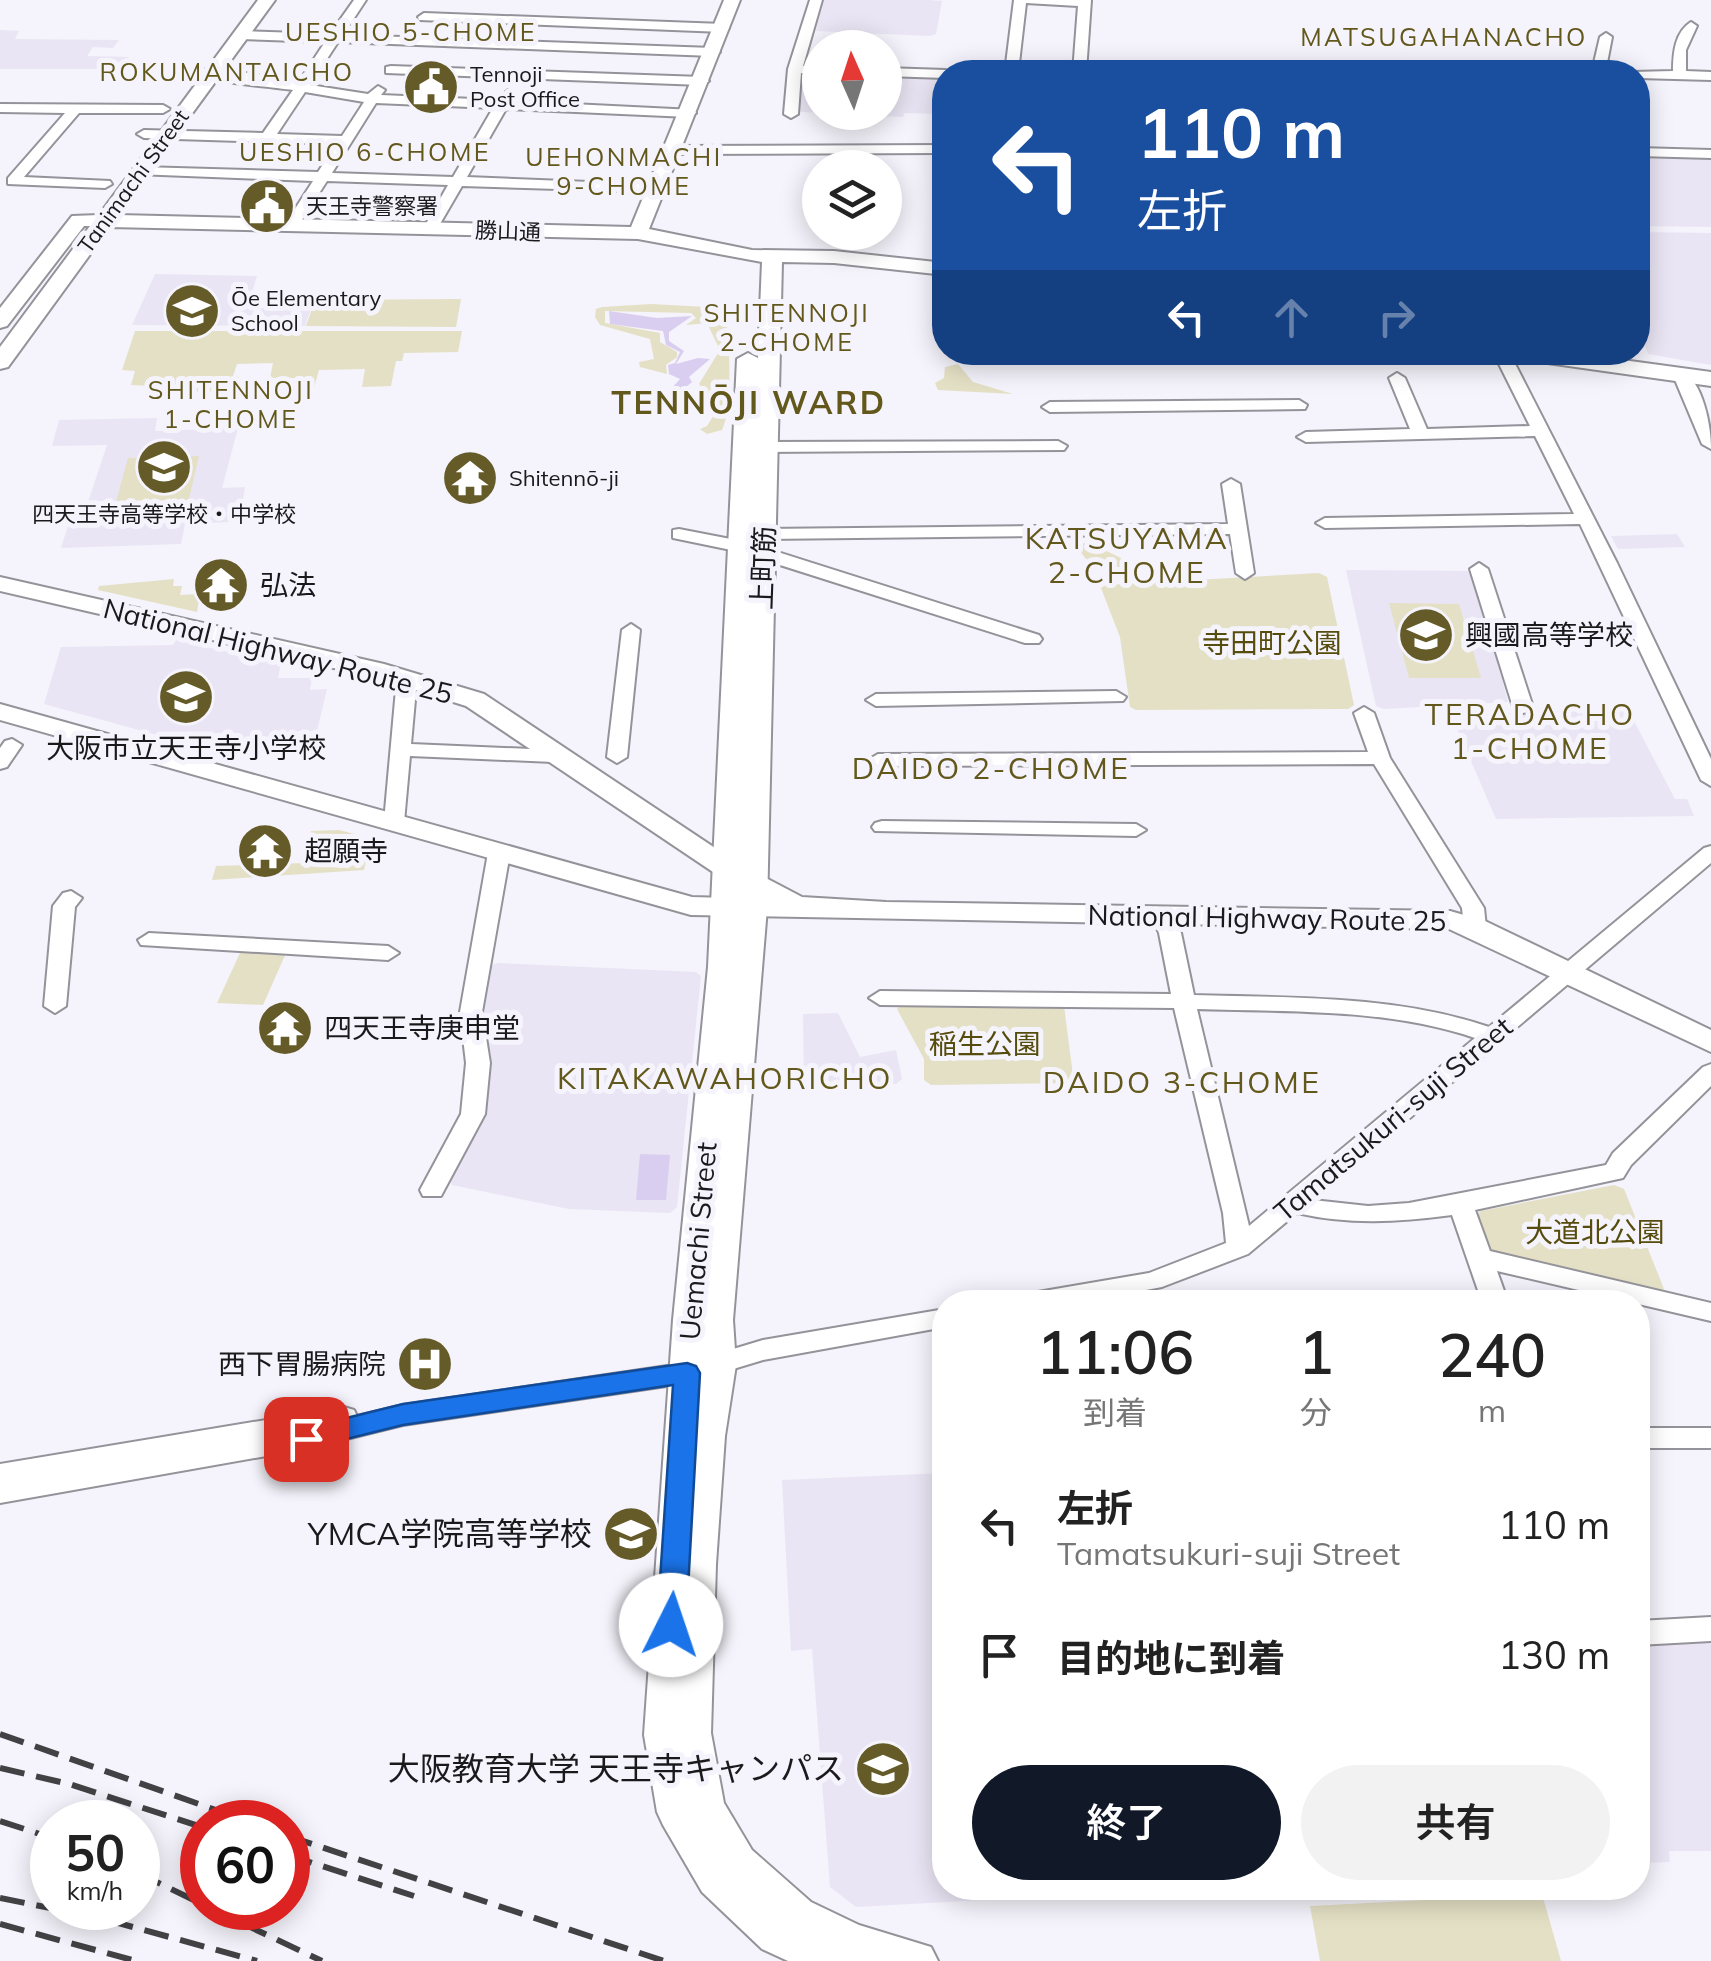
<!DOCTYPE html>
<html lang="ja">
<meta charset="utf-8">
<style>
:root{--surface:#fff;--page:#f2f2f2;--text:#222;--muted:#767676;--accent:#111827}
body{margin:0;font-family:Mulish,"Noto Sans JP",sans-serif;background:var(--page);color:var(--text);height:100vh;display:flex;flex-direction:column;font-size:38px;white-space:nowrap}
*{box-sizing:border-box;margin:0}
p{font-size:32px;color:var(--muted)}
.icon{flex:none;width:55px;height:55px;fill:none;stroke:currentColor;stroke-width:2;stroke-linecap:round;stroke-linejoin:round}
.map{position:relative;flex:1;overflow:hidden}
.side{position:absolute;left:932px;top:1290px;width:718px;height:610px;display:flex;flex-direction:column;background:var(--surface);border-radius:40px;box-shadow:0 5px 25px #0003}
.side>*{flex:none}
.top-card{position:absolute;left:932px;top:60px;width:718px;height:305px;border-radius:40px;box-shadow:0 5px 25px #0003;background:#1a4fa0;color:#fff;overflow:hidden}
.needle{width:65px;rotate:357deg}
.controls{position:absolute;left:802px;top:30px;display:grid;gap:20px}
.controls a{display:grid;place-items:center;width:100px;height:100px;border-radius:50%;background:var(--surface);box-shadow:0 5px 25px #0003;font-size:50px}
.speed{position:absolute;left:30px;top:1800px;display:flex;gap:20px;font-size:50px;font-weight:700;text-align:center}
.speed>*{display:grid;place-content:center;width:130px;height:130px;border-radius:50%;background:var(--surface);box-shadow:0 5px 25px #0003;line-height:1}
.speed small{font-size:25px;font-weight:400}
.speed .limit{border:15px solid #d22;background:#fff;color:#111}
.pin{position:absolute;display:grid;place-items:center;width:85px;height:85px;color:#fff;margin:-42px;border-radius:20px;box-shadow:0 5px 15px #0006}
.me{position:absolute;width:110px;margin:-55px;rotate:4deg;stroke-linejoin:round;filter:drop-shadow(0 0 8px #0008)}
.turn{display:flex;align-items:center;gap:35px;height:210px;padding:0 40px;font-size:45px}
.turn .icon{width:130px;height:130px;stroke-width:2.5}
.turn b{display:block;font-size:70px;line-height:85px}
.lanes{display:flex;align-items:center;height:95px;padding:0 40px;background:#0003;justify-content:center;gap:50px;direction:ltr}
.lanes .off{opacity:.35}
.eta{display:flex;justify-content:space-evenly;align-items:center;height:170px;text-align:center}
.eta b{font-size:60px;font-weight:600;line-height:70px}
.primary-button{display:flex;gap:20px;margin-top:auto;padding:20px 40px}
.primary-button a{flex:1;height:115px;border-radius:60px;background:var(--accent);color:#fff;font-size:40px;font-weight:600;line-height:115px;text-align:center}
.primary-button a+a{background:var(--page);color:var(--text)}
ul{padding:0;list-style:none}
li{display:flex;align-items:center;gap:30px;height:130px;padding:0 40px}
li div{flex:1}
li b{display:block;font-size:38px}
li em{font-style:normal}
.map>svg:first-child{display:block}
.built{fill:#eae5f4}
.green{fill:#e4e0c5}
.water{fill:#dacef0}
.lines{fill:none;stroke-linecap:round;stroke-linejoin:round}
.tertiary-casing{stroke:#95939a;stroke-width:4}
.primary-casing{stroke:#95939a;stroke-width:4}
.trunk-casing{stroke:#95939a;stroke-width:4}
.tertiary{fill:#fff;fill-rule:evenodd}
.primary{fill:#fff;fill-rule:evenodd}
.trunk{fill:#fff;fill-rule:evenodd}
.rail{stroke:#424144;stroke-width:6;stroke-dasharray:25 12;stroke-linecap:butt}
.route{fill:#1a73e8;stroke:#114b97;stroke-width:2.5}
.labels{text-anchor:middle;stroke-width:10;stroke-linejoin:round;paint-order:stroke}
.far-poi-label{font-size:22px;fill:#1a191c;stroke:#f5f3fb;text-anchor:start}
.far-street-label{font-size:22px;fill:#1a191c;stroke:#f5f3fb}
.far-neighbourhood-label{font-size:25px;letter-spacing:2.5px;fill:#63581c;stroke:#f5f3fb}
.street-label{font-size:28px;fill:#1a191c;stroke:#f5f3fb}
.poi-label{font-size:28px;fill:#1a191c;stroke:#f5f3fb;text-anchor:start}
.park-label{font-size:28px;fill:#564c0d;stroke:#f5f3fb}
.neighbourhood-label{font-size:30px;letter-spacing:2.5px;fill:#63581c;stroke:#f5f3fb}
.far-district-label{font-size:32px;font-weight:bold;letter-spacing:2.5px;fill:#63581c;stroke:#f5f3fb}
.near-poi-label{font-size:32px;fill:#1a191c;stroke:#f5f3fb;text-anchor:end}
</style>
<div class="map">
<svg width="1711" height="1961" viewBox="0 0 1711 1961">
<rect width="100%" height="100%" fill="#f5f3fb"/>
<g class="built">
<polygon points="823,0 929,0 942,1 936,34 930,36 816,31"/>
<polygon points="0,30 19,31 15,39 119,40 113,48 93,47 87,56 129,57 122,69 0,69"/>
<polygon points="806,72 820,73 820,112 885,112 885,74 945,76 945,114 904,113 903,117 802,112 798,110 802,74"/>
<polygon points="1638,156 1711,158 1711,227 1638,226"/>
<polygon points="1638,232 1711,233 1711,365 1648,354 1638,326"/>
<polygon points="155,274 257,276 250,298 314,299 305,326 132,325"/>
<polygon points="157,418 155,431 238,428 222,488 245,487 243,501 235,502 230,522 185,524 181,544 61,548 72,513 85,511 107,445 52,446 59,420"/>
<polygon points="1677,534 1685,547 1618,549 1611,536"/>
<polygon points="1346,570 1473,571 1508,702 1384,709 1376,706"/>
<polygon points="176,640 281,664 278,678 312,678 310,690 327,689 317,731 297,731 295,743 179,741 44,704 61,647 173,645"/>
<polygon points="1627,708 1675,799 1687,799 1694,816 1496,819 1451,715"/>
<polygon points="498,963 696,972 701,976 677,1207 670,1213 569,1209 452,1185 448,1175 483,1116 480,1012 489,966"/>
<polygon points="838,1013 860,1057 896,1050 902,1079 896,1084 804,1086 803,1014"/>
<polygon points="945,1473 945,1888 1199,1888 856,1907 830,1887 812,1649 791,1651 782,1480"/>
<polygon points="1711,1638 1711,1851 1669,1851 1670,1862 1638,1863 1638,1642"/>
</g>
<g class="green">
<polygon points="461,299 456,327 306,326 315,300"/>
<path d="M 651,304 L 725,308 C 729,337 734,405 722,430 L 707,434 L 700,429 L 707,426 L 717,410 L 714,400 L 699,384 L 720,350 L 707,323 L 686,325 L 696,318 L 691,313 L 605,311 L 605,323 L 660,333 L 660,342 L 677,352 L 677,357 L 666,365 L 667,374 L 640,367 L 639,362 L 654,359 L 650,339 L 600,325 L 595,317 L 596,309 L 602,307 Z"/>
<polygon points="135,331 462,331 458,352 404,353 402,361 396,361 391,386 362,387 365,369 319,370 313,391 297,391 300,378 270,378 273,363 237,364 233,376 239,377 235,391 177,392 177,387 131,385 135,371 122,370"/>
<polygon points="958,364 973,382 1013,394 938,390 935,383 944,378 945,367"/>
<polygon points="199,456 186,511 113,513 128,458"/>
<path d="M 1088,542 L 1127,561 L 1135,571 C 1111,573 1094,572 1080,551 L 1081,544 Z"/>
<polygon points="1319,573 1327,577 1354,705 1348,709 1136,710 1130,707 1120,637 1101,588 1105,585"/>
<polygon points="174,579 173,586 182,586 180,595 200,594 197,612 98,590 99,586"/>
<polygon points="1389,603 1459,604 1481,678 1409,678"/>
<polygon points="339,830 374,839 370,860 366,861 364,870 212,880 216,866 305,863 311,831"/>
<polygon points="248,950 286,953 263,1005 217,1003 240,953"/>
<polygon points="902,1004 1064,1006 1074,1083 931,1085 924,1080 924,1059 897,1009"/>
<polygon points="1614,1185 1624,1189 1664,1289 1657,1294 1493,1251 1486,1245 1476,1216 1481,1211"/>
<polygon points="1542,1894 1561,1961 1320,1961 1310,1906"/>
</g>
<g class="water">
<polygon points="609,311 657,318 692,316 669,332 669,341 684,351 676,364 698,358 710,359 689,377 692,382 686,387 691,390 671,389 680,379 669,374 668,365 675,363 680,352 666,345 663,331 610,324"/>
<polygon points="640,1154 670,1155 666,1200 636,1200"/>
</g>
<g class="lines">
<g class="tertiary-casing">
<g id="tertiary">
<path d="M 354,0 L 366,0 L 343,35 L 713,48 L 720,52 L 713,56 L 338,42 L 310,85 L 368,94 L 378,86 L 385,90 L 381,95 L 497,100 L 508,90 L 515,94 L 511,101 L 694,110 L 696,113 L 689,117 L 506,109 L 467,177 L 664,185 L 666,188 L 659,192 L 462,186 L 437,229 L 430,233 L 423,229 L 448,185 L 327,181 L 296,229 L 291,230 L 284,226 L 313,181 L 136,174 L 136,168 L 141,167 L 318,172 L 336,144 L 144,138 L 137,134 L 144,130 L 263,133 L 293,90 C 273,87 192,80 182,74 C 204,61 271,78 298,83 L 325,42 L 241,39 L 235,35 L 241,31 L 330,34 ZM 305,92 L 364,102 L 342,136 L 277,134 ZM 376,103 L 493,108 L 453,177 L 332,173 Z"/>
<polygon points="810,0 822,0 803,66 820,67 820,75 801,73 798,114 791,118 784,114 788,69"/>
<polygon points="1014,0 1091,0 1086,72 1073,72 1078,6 1026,3 1018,72 1005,72"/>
<polygon points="424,13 723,24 729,28 723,32 419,20 418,17"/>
<path d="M 1691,22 L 1697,26 L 1686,50 L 1686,71 L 1711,72 L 1711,80 L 1638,78 L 1638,72 L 1632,72 L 1673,71 C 1673,53 1675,32 1691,22 Z"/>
<polygon points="1606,33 1612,37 1606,68 1613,72 1535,72 1530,69 1537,65 1593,67 1600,37"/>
<polygon points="1347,62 1357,62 1365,72 1351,72 1345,65"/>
<polygon points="391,66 702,77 709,81 702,85 386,73 386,67"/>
<polygon points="885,68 945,70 951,72 945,72 945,78 885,76"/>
<polygon points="0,104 163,105 170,109 163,113 79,113 24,177 110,181 112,184 105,188 8,184 8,178 65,113 0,112"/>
<polygon points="945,145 945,153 674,154 667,150 674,146"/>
<polygon points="1638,148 1711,150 1711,158 1638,156"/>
<polygon points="1493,352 1509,352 1617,563 1711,759 1711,786 1701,780 1580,524 1325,528 1316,523 1325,518 1574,514 1535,436 1306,442 1297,437 1306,432 1410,429 1389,378 1397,373 1405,378 1427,429 1530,426"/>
<path d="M 1681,370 C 1703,381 1711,426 1711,449 L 1702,444 L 1673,375 Z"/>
<polygon points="1299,400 1307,405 1305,409 1050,412 1042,407 1050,402"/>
<polygon points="1058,441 1067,446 1064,450 751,452 742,447 751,442"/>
<polygon points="1231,479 1240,484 1254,573 1245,579 1236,573 1230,534 764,539 755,534 764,529 1228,524 1222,484"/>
<polygon points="679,529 746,542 1039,635 1042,639 1039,643 1025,643 736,551 673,538 673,530"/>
<polygon points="1479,563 1488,569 1533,707 1530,711 1523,713 1513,707 1470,569"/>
<polygon points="631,624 640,630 627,757 617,763 607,757 622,630"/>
<polygon points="407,672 417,678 411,744 553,750 563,756 553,762 410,756 404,822 401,826 387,826 384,822 397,678"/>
<polygon points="1116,691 1126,697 1123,701 876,706 866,700 876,694"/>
<polygon points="1364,707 1374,713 1390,758 1484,908 1486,927 1483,932 1475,934 1464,927 1462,908 1374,764 878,766 868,760 878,754 1368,752 1354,713"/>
<polygon points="12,739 22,745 7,767 0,769 0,748 5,741"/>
<polygon points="882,821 1136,824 1146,830 1136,836 875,831 872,827 875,823"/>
<path d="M 1711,846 L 1711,863 L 1313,1200 L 1368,1206 L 1409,1203 L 1606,1165 L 1613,1153 L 1703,1067 L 1711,1064 L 1711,1086 L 1631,1165 L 1623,1178 L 1475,1210 L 1490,1251 L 1711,1303 L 1711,1321 L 1497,1271 L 1508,1302 L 1482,1302 L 1452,1215 C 1399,1222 1349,1225 1297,1213 L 1248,1254 L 1162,1287 L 1082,1302 L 1019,1302 L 1023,1295 L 1032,1293 L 1149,1273 L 1226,1243 L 1223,1213 L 1174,1008 L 880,1005 L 869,998 L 880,991 L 1171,994 L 1159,933 L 1151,915 L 1162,908 L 1170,910 L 1181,933 L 1194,995 C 1292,998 1395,995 1489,1027 L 1704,848 ZM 1197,1009 C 1289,1012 1387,1008 1475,1038 L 1249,1226 Z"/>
<polygon points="499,847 510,853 482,1012 490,1063 485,1114 441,1196 423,1196 420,1190 461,1114 466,1063 460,1012 488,853"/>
<polygon points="71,891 82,898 75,907 66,1006 55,1013 44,1006 53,906 63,893"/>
<polygon points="149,933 388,946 399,953 388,960 141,945 138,940"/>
<polygon points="945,1309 945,1327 763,1360 687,1383 403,1425 306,1449 0,1503 0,1464 344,1407 354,1410 357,1416 403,1405 687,1363 763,1340"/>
<rect x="1638" y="1428" width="73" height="20"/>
<polygon points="1711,1617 1711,1641 1638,1645 1638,1621"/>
</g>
</g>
<g class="primary-casing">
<g id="primary">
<polygon points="258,0 275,0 118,215 631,227 724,0 740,0 649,229 752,250 834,251 945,263 945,275 834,263 782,262 767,908 733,1320 736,1365 725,1436 716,1564 711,1733 724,1803 752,1850 811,1902 859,1925 931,1947 938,1961 788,1961 762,1949 702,1892 663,1825 657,1812 644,1735 673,1320 708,967 737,359 748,353 758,358 762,262 638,239 110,227 8,367 0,369 0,347 90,226 84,226 7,326 0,328 0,308 72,216 99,215"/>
<polygon points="1502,352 1564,352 1711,372 1711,386 1512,358"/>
</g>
</g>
<g class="trunk-casing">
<polygon id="trunk" points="0,577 384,664 484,694 739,864 802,897 886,902 1450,911 1485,921 1711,1030 1711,1052 1449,929 691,915 0,720 0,704 692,897 762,899 719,876 466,706 377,678 0,591"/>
</g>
<use href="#tertiary" class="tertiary"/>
<use href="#primary" class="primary"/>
<use href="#trunk" class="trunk"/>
<g class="rail">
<polyline points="0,1734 250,1822"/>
<polyline points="0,1768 69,1784 202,1827"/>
<polyline points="0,1821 52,1838"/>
<polyline points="288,1836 664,1961"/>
<polyline points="288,1855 414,1896"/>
<polyline points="138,1873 202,1904"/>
<polyline points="0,1898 100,1918 257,1961"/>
<polyline points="210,1908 322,1961"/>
<polyline points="0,1924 136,1961"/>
</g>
</g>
<polygon class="route" points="687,1363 696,1366 700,1373 686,1625 682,1634 671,1637 661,1634 657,1625 673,1385 403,1425 306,1449 296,1446 292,1439 296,1431 306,1428 403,1404"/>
<defs>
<g id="civic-disc" transform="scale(2.875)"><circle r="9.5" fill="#645b28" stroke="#f5f3fb"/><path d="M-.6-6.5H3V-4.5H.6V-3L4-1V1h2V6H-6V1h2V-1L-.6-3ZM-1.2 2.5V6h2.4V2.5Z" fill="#fff"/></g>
<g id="school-disc" transform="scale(2.875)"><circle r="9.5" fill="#645b28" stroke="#f5f3fb"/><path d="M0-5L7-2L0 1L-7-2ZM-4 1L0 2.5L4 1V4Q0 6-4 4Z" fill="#fff"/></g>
<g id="temple-disc" transform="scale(2.875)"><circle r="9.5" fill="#645b28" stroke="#f5f3fb"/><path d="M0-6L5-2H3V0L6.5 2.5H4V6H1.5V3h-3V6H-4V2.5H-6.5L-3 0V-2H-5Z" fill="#fff"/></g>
<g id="hospital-disc" transform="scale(2.875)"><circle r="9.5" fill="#645b28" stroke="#f5f3fb"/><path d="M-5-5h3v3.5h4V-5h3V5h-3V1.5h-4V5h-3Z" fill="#fff"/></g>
<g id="university-disc" transform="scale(2.875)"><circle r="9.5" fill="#645b28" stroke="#f5f3fb"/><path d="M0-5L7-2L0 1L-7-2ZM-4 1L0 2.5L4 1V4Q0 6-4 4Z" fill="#fff"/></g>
</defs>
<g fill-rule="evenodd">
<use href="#civic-disc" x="431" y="87"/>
<use href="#civic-disc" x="267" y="206"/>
<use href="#school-disc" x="192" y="311"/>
<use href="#school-disc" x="164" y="467"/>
<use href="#temple-disc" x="470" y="478"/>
<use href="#temple-disc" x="221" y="585"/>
<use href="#school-disc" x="1426" y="635"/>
<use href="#school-disc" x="186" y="697"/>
<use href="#temple-disc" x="265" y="851"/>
<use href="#temple-disc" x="285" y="1028"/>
<use href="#hospital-disc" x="425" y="1364"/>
<use href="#school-disc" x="631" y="1534"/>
<use href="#university-disc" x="883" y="1769"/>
</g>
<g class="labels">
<g class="far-poi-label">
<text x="470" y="82">Tennoji<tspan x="470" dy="25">Post Office</tspan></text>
<text x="306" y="214">天王寺警察署</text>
<text x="231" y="306">Ōe Elementary<tspan x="231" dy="25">School</tspan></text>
<text x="509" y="486">Shitennō-ji</text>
<text x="164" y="522" text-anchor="middle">四天王寺高等学校・中学校</text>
</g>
<g class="far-street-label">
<text transform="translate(133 181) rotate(-54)" y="8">Tanimachi Street</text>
<text transform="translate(508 231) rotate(2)" y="8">勝山通</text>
</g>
<g class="far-neighbourhood-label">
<text x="411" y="41">UESHIO 5-CHOME</text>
<text x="1444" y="46">MATSUGAHANACHO</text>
<text x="227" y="81">ROKUMANTAICHO</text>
<text x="365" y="161">UESHIO 6-CHOME</text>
<text x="624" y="166">UEHONMACHI<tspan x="624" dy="29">9-CHOME</tspan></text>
<text x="787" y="322">SHITENNOJI<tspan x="787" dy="29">2-CHOME</tspan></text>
<text x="231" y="399">SHITENNOJI<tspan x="231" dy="29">1-CHOME</tspan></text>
</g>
<g class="street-label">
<text transform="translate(763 568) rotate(-88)" y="10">上町筋</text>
<text transform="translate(278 651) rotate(14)" y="10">National Highway Route 25</text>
<text transform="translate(1267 918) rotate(1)" y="10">National Highway Route 25</text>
<text transform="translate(1393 1119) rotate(-40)" y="10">Tamatsukuri-suji Street</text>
<text transform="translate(698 1241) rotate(-85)" y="10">Uemachi Street</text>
</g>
<g class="poi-label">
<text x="260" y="595">弘法</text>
<text x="1465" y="645">興國高等学校</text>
<text x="186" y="758" text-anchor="middle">大阪市立天王寺小学校</text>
<text x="304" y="861">超願寺</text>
<text x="324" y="1038">四天王寺庚申堂</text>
<text x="386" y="1374" text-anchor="end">西下胃腸病院</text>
</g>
<g class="park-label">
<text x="1272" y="653">寺田町公園</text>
<text x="985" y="1054">稲生公園</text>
<text x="1595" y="1242">大道北公園</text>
</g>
<g class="neighbourhood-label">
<text x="1127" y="549">KATSUYAMA<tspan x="1127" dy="34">2-CHOME</tspan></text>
<text x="1530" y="725">TERADACHO<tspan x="1530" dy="34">1-CHOME</tspan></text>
<text x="991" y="779">DAIDO 2-CHOME</text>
<text x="725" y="1089">KITAKAWAHORICHO</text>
<text x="1182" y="1093">DAIDO 3-CHOME</text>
</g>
<g class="far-district-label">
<text x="749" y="414">TENNŌJI WARD</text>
</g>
<g class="near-poi-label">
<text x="592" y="1545">YMCA学院高等学校</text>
<text x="844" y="1780">大阪教育大学 天王寺キャンパス</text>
</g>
</g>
</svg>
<div class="controls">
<a><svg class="needle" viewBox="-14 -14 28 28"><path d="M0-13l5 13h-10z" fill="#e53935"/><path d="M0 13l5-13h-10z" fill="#767676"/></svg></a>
<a><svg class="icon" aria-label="layers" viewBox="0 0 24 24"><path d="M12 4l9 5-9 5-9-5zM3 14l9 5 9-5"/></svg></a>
</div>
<div class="speed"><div>50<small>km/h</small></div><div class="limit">60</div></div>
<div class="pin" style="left:306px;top:1439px;background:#d93025"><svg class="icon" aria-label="arrive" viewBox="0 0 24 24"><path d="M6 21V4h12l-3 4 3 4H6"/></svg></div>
<svg class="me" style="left:671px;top:1625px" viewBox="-20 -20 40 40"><circle r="19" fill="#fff"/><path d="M0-13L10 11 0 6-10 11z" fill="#1a73e8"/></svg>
<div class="top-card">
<div class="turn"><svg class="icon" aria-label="left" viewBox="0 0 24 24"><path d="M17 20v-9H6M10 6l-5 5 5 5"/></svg><div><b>110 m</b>左折</div></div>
<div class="lanes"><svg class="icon" aria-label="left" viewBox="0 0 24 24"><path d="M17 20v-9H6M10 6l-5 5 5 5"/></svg><svg class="icon off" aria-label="ahead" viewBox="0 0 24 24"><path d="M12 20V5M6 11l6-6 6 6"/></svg><svg class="icon off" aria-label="right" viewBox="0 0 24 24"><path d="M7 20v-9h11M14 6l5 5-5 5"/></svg></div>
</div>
<section class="side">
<div class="eta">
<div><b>11:06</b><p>到着</p></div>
<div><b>1</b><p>分</p></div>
<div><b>240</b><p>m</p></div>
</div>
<ul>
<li><svg class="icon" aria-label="left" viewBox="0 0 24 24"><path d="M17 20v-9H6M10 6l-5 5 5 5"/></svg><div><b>左折</b><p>Tamatsukuri-suji Street</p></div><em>110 m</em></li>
<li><svg class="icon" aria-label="arrive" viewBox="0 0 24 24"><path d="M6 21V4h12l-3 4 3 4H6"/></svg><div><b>目的地に到着</b></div><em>130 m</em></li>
</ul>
<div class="primary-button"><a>終了</a><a>共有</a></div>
</section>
</div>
